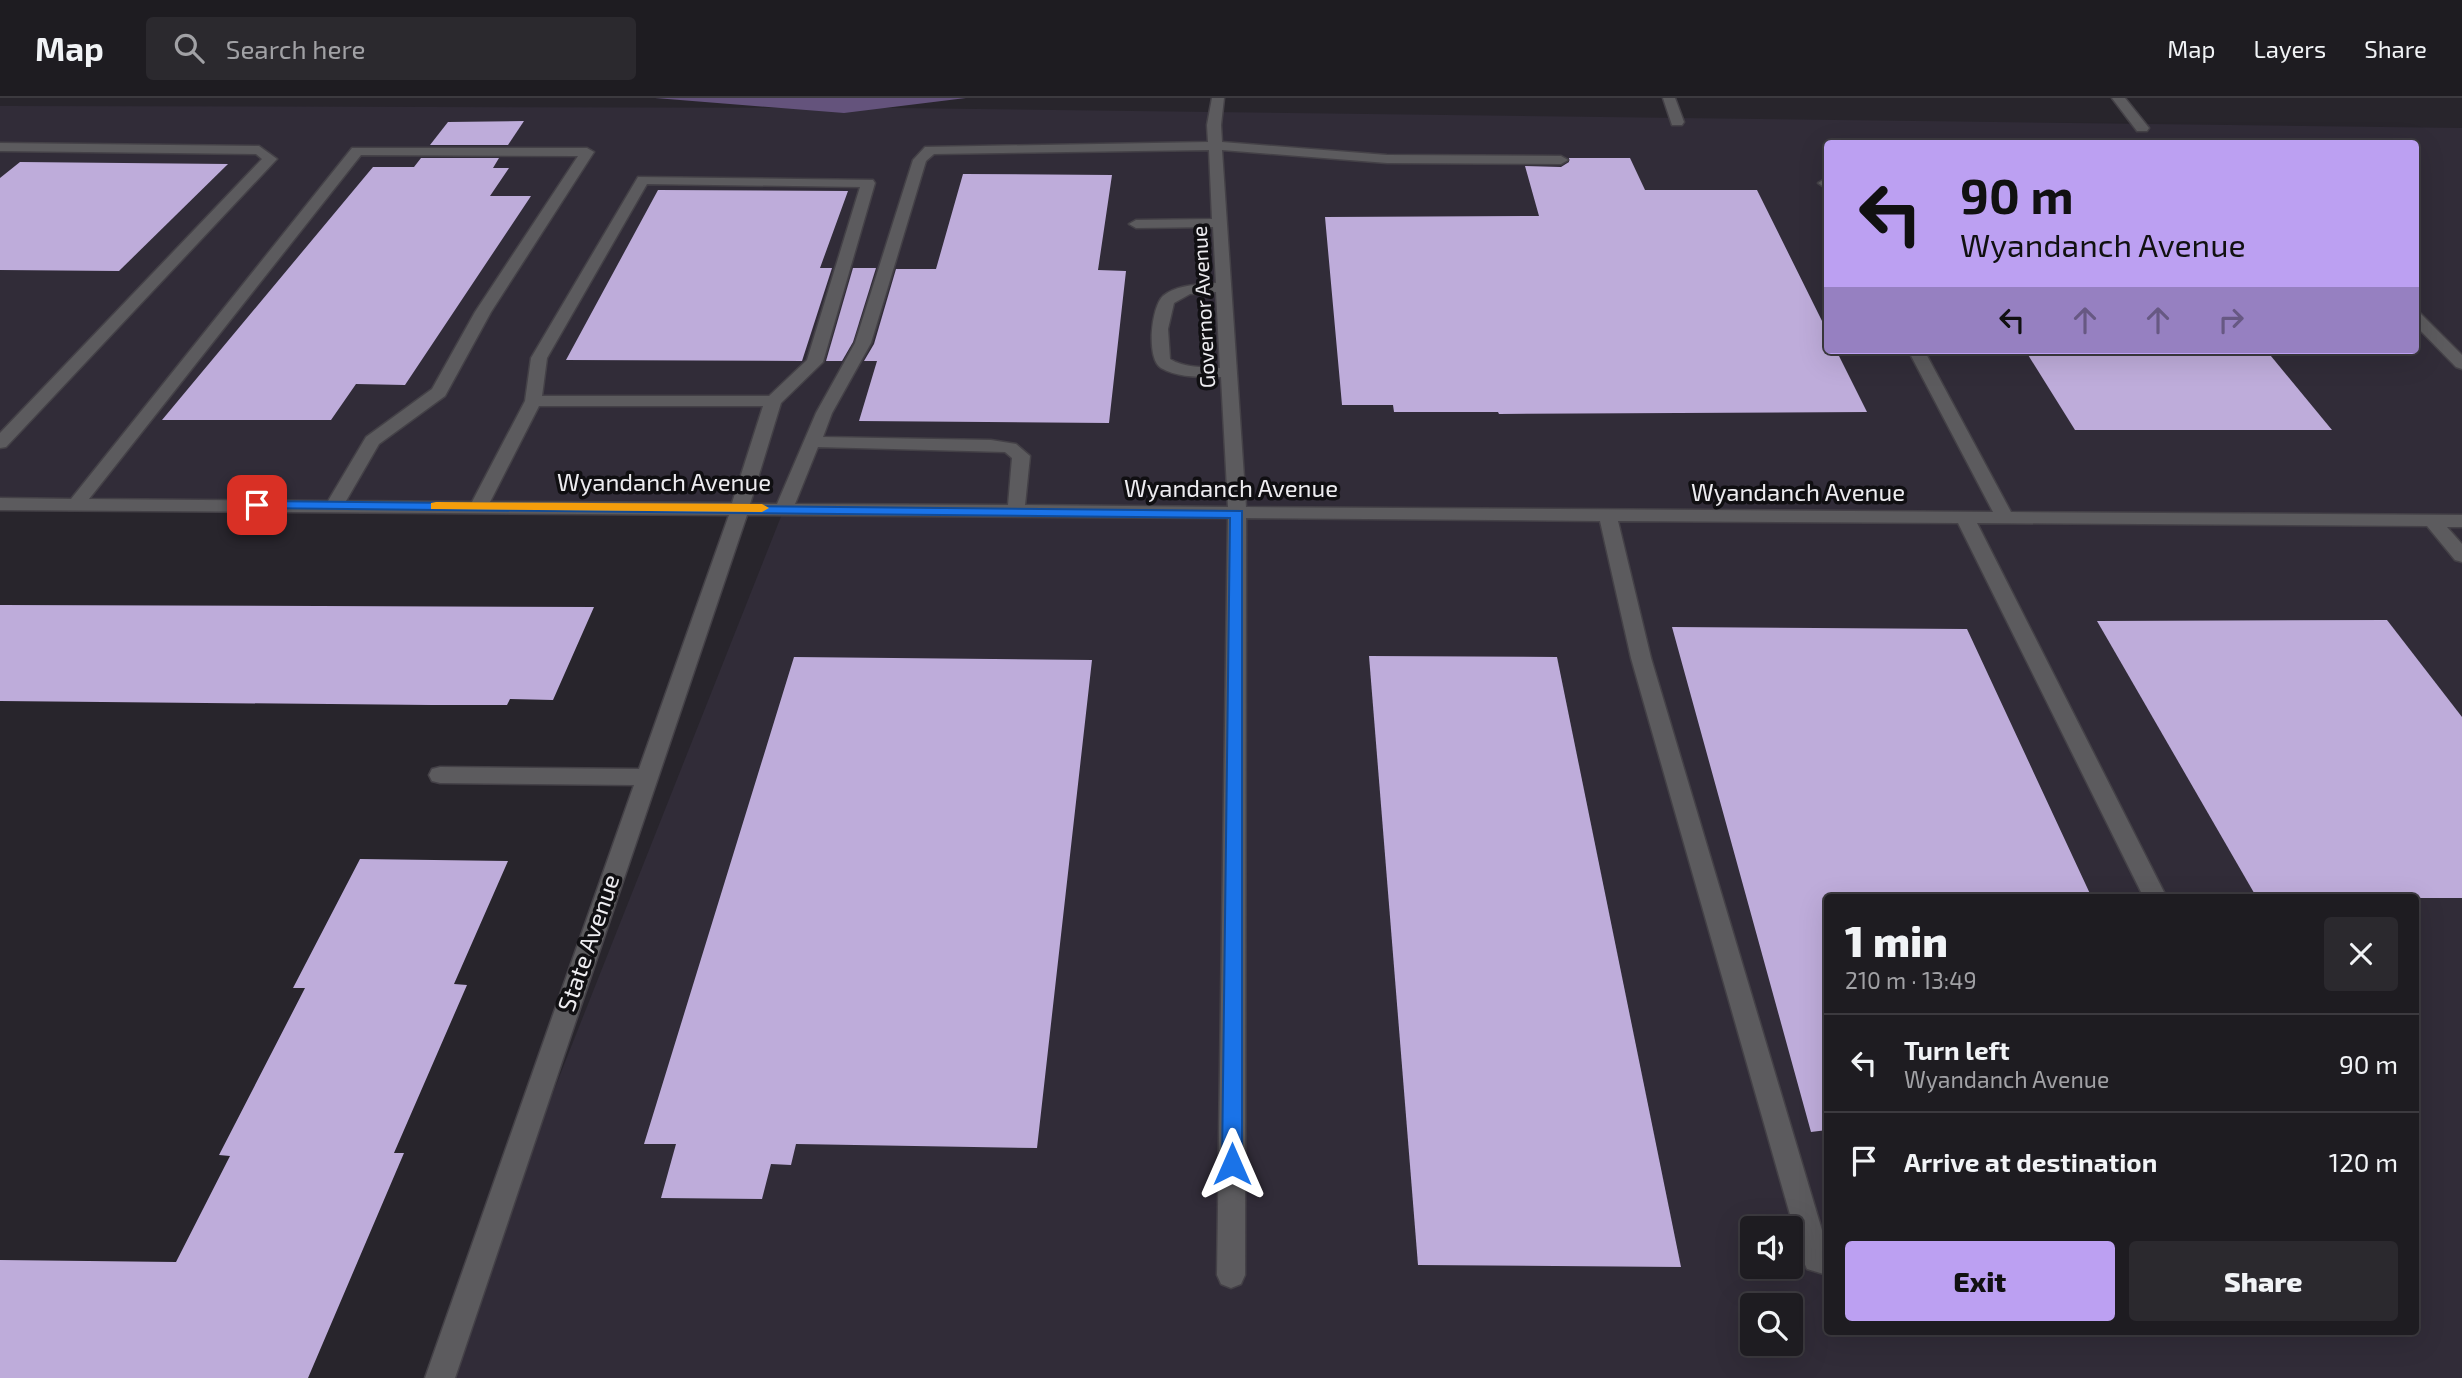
<!DOCTYPE html>
<meta charset="utf-8">
<style>
:root{--surface:#1e1c21;--page:#2b292e;--text:#f1f3f6;--muted:#a1a1a5;--line:#3c3a3f;--accent:#bca0f2}
body{margin:0;font-family:"Exo 2",sans-serif;background:var(--page);color:var(--text);height:100vh;display:flex;flex-direction:column;font-size:26px;white-space:nowrap}
*{box-sizing:border-box;margin:0}
p{font-size:23px;color:var(--muted)}
.icon{flex:none;width:38px;height:38px;fill:none;stroke:currentColor;stroke-width:2;stroke-linecap:round;stroke-linejoin:round}
.map{position:relative;flex:1;overflow:hidden}
.drawer{position:absolute;left:1824px;top:796px;width:595px;height:441px;display:flex;flex-direction:column;background:var(--surface);border-radius:7px;box-shadow:0 7px 28px #0002,0 0 0 2px var(--line)}
.drawer>*{flex:none}
.guide{position:absolute;left:1824px;top:42px;width:595px;height:214px;border-radius:7px;box-shadow:0 7px 28px #0002,0 0 0 2px var(--line);background:#bca0f2;color:#111;overflow:hidden}
.fabs{position:absolute;left:1740px;top:1118px;display:grid;gap:14px}
.fabs a{display:grid;place-items:center;width:63px;height:63px;border-radius:7px;background:var(--surface);box-shadow:0 7px 28px #0002,0 0 0 2px var(--line);font-size:35px}
.pin{position:absolute;display:grid;place-items:center;width:60px;height:60px;color:#fff;margin:-30px;border-radius:14px;box-shadow:0 4px 10px #0006}
.me{position:absolute;width:77px;margin:-38px;rotate:0deg;stroke-linejoin:round;filter:drop-shadow(0 0 5px #0008)}
.turn{display:flex;align-items:center;gap:24px;height:147px;padding:0 21px;font-size:32px}
.turn .icon{width:91px;height:91px;stroke-width:2.5}
.turn b{display:block;font-size:49px;line-height:60px}
.lanes{display:flex;align-items:center;height:66px;padding:0 21px;background:#0003;justify-content:center;gap:35px;direction:ltr}
.lanes .off{opacity:.35}
.round{display:grid;place-items:center;flex:none;width:74px;height:74px;border-radius:7px;background:var(--page)}
.head{display:flex;align-items:center;justify-content:space-between;height:119px;padding:0 21px}
h1{font-size:42px;font-weight:800;line-height:52px}
.action{display:flex;gap:14px;margin-top:auto;padding:14px 21px}
.action a{flex:1;height:80px;border-radius:7px;background:var(--accent);color:#111;font-size:28px;font-weight:800;line-height:80px;text-align:center}
.action a+a{background:var(--page);color:var(--text)}
ul{padding:0;list-style:none}
li{display:flex;align-items:center;gap:21px;height:98px;padding:0 21px;border-top:2px solid var(--line)}
li div{flex:1}
li b{display:block;font-size:26px}
li em{font-style:normal}
header{display:flex;align-items:center;gap:42px;box-sizing:border-box;height:98px;padding:0 35px;background:var(--surface);border-bottom:2px solid var(--line)}
header strong{font-size:33px}
nav{display:flex;gap:38px;margin-inline-start:auto;font-size:24px}
.search{width:490px;height:63px;background:var(--page);display:flex;align-items:center;gap:18px;box-sizing:border-box;padding:0 24px;border-radius:7px;color:var(--muted);font-size:26px}
.map>svg:first-child{display:block}
.built{fill:#312c38;fill-rule:evenodd}
.forest{fill:#64537c}
.building{fill:#beacda}
.lines{fill:none;stroke-linecap:round;stroke-linejoin:round}
.minor-casing{stroke:#444147;stroke-width:3}
.minor{fill:#5c5b5e;fill-rule:evenodd}
.route{fill:#1a73e8;stroke:#114b97;stroke-width:2}
.slow{fill:#f59e0b}
.labels{text-anchor:middle;stroke-width:7;stroke-linejoin:round;paint-order:stroke}
.far-street-label{font-size:21px;fill:#edecf0;stroke:#100f12}
.street-label{font-size:24px;fill:#edecf0;stroke:#100f12}
</style>
<header>
<strong>Map</strong>
<div class="search"><svg class="icon" aria-label="search" viewBox="0 0 24 24"><circle cx="10" cy="10" r="6"/><path d="M15 15l6 6"/></svg>Search here</div>
<nav><a>Map</a><a>Layers</a><a>Share</a></nav>
</header>
<div class="map">
<svg width="2462" height="1280" viewBox="0 0 2462 1280">
<rect width="100%" height="100%" fill="#28252c"/>
<path class="built" d="M 0,8 L 897,10 L 2462,30 L 2462,1280 L 440,1280 L 784,411 L 0,406 ZM 1827,46 L 2415,46 L 2415,252 L 1827,252 ZM 1827,800 L 2415,800 L 2415,1234 L 1827,1234 ZM 1752,1130 L 1790,1130 L 1790,1169 L 1752,1169 ZM 1752,1208 L 1790,1208 L 1790,1246 L 1752,1246 Z"/>
<polygon class="forest" points="655,0 966,0 844,15"/>
<g class="building">
<polygon points="524,23 508,47 430,47 448,24"/>
<polygon points="421,60 499,60 493,70 509,70 490,98 531,98 405,287 356,286 331,322 162,322 373,69 414,69"/>
<polygon points="1569,60 1630,60 1645,92 1757,92 1827,233 1827,252 1836,252 1867,314 1499,316 1498,314 1394,314 1393,307 1342,307 1325,119 1539,118 1525,68 1561,69 1569,64"/>
<polygon points="20,64 228,66 119,173 0,172 0,80"/>
<polygon points="963,76 1112,77 1098,172 1126,173 1109,325 859,323 877,263 864,263 874,246 896,171 936,171"/>
<polygon points="658,92 848,93 820,170 832,170 802,263 566,262"/>
<polygon points="853,170 876,170 853,244 842,263 826,263"/>
<polygon points="2025,252 2266,252 2332,332 2075,332"/>
<polygon points="0,507 594,509 553,602 510,601 507,607 431,607 0,603"/>
<polygon points="2387,522 2462,619 2462,800 2257,800 2097,523"/>
<polygon points="1672,529 1967,531 2092,800 1827,800 1827,1032 1811,1034"/>
<polygon points="1369,558 1557,559 1681,1169 1418,1167"/>
<polygon points="794,559 1092,562 1037,1050 796,1046 791,1067 771,1066 762,1101 661,1100 676,1046 644,1046"/>
<polygon points="360,761 508,763 454,886 467,887 394,1055 404,1055 308,1280 0,1280 0,1162 176,1164 230,1058 219,1057 305,890 293,890"/>
</g>
<g class="lines">
<g class="minor-casing">
<g id="minor">
<path d="M 1212,0 L 1224,0 L 1221,27 L 1222,44 L 1387,57 L 1561,58 L 1568,62 L 1561,66 L 1387,65 L 1222,52 L 1246,409 L 1993,414 L 1908,252 L 1924,252 L 2011,414 L 2462,417 L 2462,429 L 2447,429 L 2462,446 L 2462,464 L 2455,462 L 2427,428 L 1977,425 L 2167,800 L 2144,800 L 1958,425 L 1618,423 L 1651,560 L 1827,1149 L 1827,1177 L 1807,1171 L 1803,1162 L 1631,560 L 1600,423 L 1246,420 L 1245,1177 L 1241,1186 L 1231,1190 L 1221,1186 L 1217,1177 L 1228,420 L 747,417 L 455,1280 L 425,1280 L 634,687 L 440,685 L 432,683 L 429,677 L 432,671 L 440,669 L 639,671 L 729,417 L 0,412 L 0,400 L 71,401 L 352,50 L 587,50 L 594,54 L 491,214 L 445,298 L 379,346 L 346,403 L 472,404 L 525,303 L 531,260 L 638,79 L 873,82 L 875,85 L 823,264 L 781,305 L 750,406 L 777,406 L 816,315 L 855,245 L 913,62 L 925,49 L 1208,44 L 1207,27 ZM 1209,52 L 1212,121 L 1136,122 L 1129,126 L 1136,130 L 1213,129 L 1216,185 C 1198,187 1178,186 1163,198 C 1151,209 1146,261 1161,270 C 1178,280 1202,279 1221,279 L 1228,409 L 1025,407 L 1030,358 L 1016,346 L 991,342 L 823,339 L 832,315 L 871,245 L 926,63 L 934,56 ZM 361,57 L 578,58 L 475,214 L 432,291 L 366,339 L 328,403 L 89,401 ZM 647,86 L 860,89 L 807,262 L 769,298 L 542,298 L 547,260 ZM 1216,194 L 1220,270 C 1203,269 1184,270 1170,261 L 1168,231 L 1174,205 L 1190,196 ZM 539,308 L 763,308 L 732,405 L 490,404 ZM 818,349 L 1005,354 L 1012,360 L 1008,407 L 795,406 Z"/>
<polygon points="1663,0 1675,0 1684,24 1682,27 1672,27"/>
<polygon points="2112,0 2125,0 2149,30 2147,33 2137,33"/>
<polygon points="0,45 259,48 277,61 6,349 0,350 0,335 262,61 256,56 0,53"/>
<polygon points="1825,81 1827,81 1827,91 1818,85"/>
<polygon points="2415,213 2420,215 2462,257 2462,271 2456,269 2415,227"/>
</g>
</g>
<use href="#minor" class="minor"/>
</g>
<polygon class="route" points="257,403 1242,413 1242,1066 1239,1073 1232,1076 1225,1073 1222,1066 1230,420 252,410 252,404"/>
<polygon class="slow" points="436,404 762,406 769,410 762,414 431,411 431,405"/>
<g class="labels">
<g class="far-street-label">
<text transform="translate(1204 209) rotate(-93)" y="7">Governor Avenue</text>
</g>
<g class="street-label">
<text x="664" y="393">Wyandanch Avenue</text>
<text x="1231" y="399">Wyandanch Avenue</text>
<text x="1798" y="403">Wyandanch Avenue</text>
<text transform="translate(589 845) rotate(-71)" y="8">State Avenue</text>
</g>
</g>
</svg>
<div class="fabs">
<a><svg class="icon" aria-label="sound" viewBox="0 0 24 24"><path d="M4 9h4l5-4v14l-5-4H4zM17 9q2 3 0 6"/></svg></a>
<a><svg class="icon" aria-label="search" viewBox="0 0 24 24"><circle cx="10" cy="10" r="6"/><path d="M15 15l6 6"/></svg></a>
</div>
<div class="pin" style="left:257px;top:407px;background:#d93025"><svg class="icon" aria-label="arrive" viewBox="0 0 24 24"><path d="M6 21V4h12l-3 4 3 4H6"/></svg></div>
<svg class="me" style="left:1232px;top:1066px" viewBox="-20 -20 40 40"><path d="M0-17L14 15 0 8-14 15z" fill="#1a73e8" stroke="#fff" stroke-width="4"/></svg>
<div class="guide">
<div class="turn"><svg class="icon" aria-label="left" viewBox="0 0 24 24"><path d="M17 20v-9H6M10 6l-5 5 5 5"/></svg><div><b>90 m</b>Wyandanch Avenue</div></div>
<div class="lanes"><svg class="icon" aria-label="left" viewBox="0 0 24 24"><path d="M17 20v-9H6M10 6l-5 5 5 5"/></svg><svg class="icon off" aria-label="ahead" viewBox="0 0 24 24"><path d="M12 20V5M6 11l6-6 6 6"/></svg><svg class="icon off" aria-label="ahead" viewBox="0 0 24 24"><path d="M12 20V5M6 11l6-6 6 6"/></svg><svg class="icon off" aria-label="right" viewBox="0 0 24 24"><path d="M7 20v-9h11M14 6l5 5-5 5"/></svg></div>
</div>
<section class="drawer">
<div class="head"><div><h1>1 min</h1><p>210 m · 13:49</p></div><a class="round"><svg class="icon" aria-label="close" viewBox="0 0 24 24"><path d="M6 6l12 12M18 6L6 18"/></svg></a></div>
<ul>
<li><svg class="icon" aria-label="left" viewBox="0 0 24 24"><path d="M17 20v-9H6M10 6l-5 5 5 5"/></svg><div><b>Turn left</b><p>Wyandanch Avenue</p></div><em>90 m</em></li>
<li><svg class="icon" aria-label="arrive" viewBox="0 0 24 24"><path d="M6 21V4h12l-3 4 3 4H6"/></svg><div><b>Arrive at destination</b></div><em>120 m</em></li>
</ul>
<div class="action"><a>Exit</a><a>Share</a></div>
</section>
</div>
